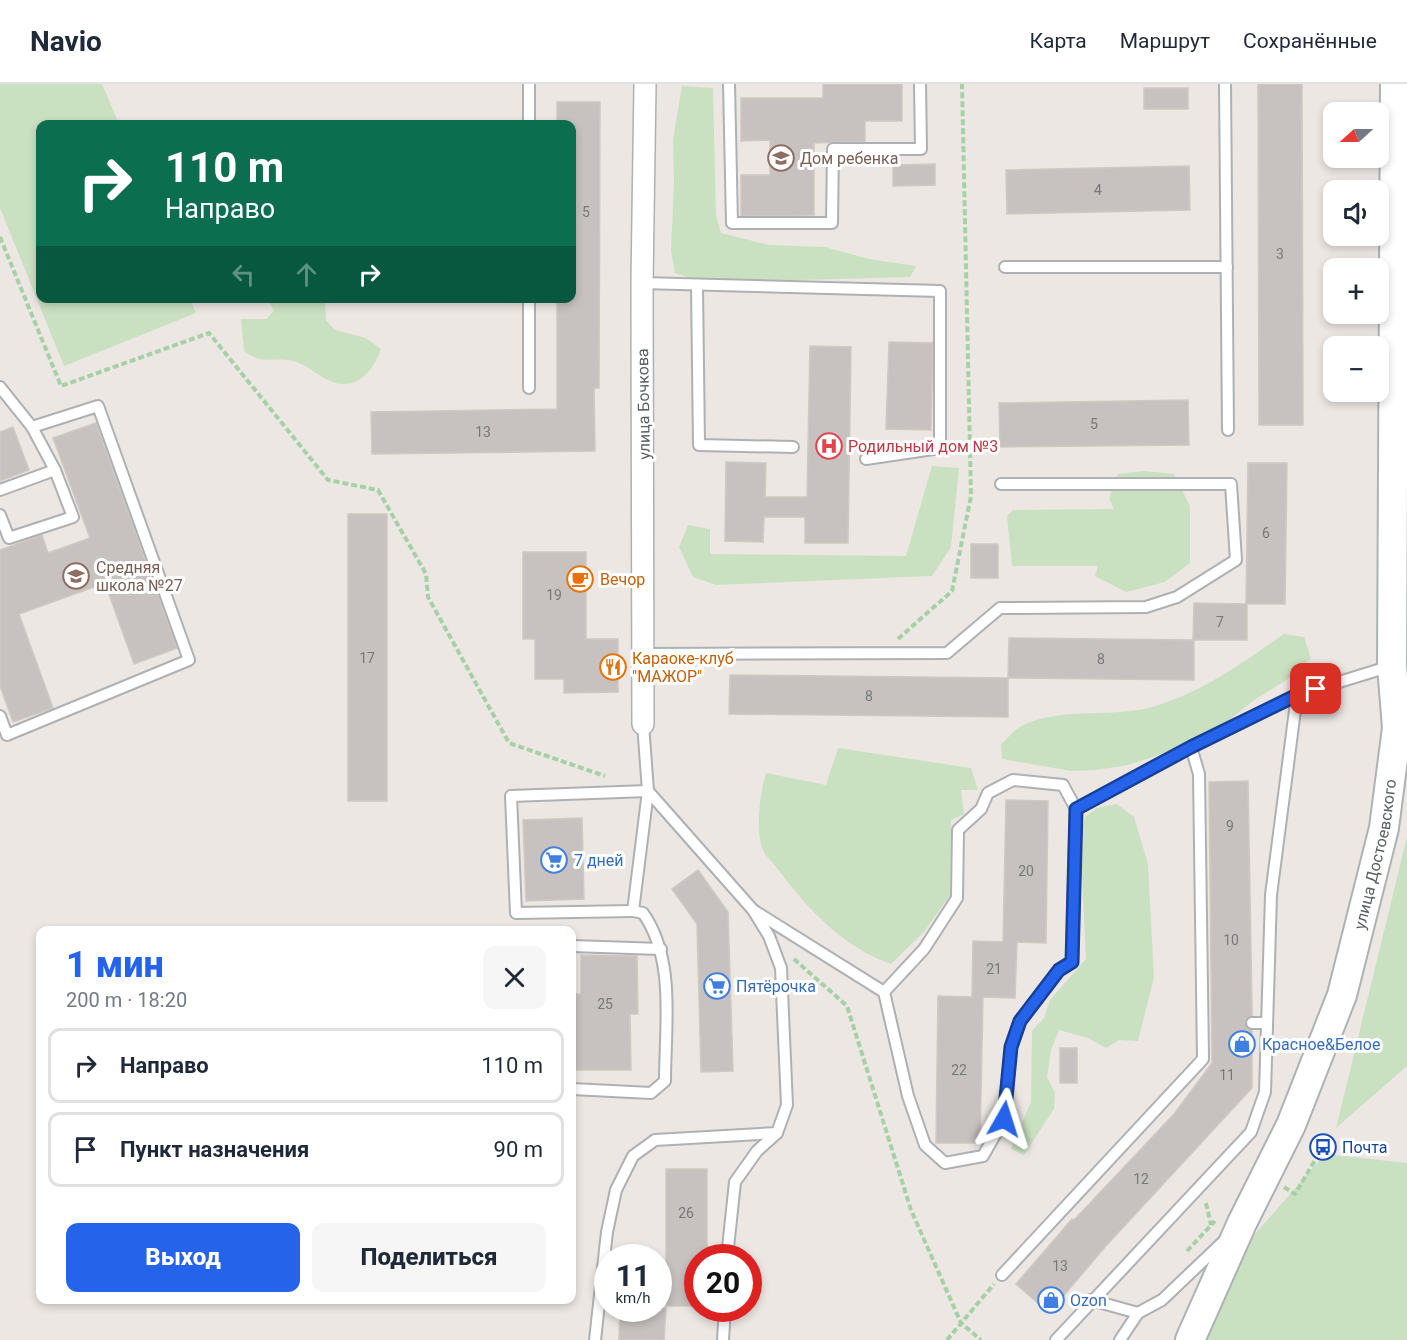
<!DOCTYPE html>
<html lang="ru">
<meta charset="utf-8">
<style>
:root{--surface:#fff;--page:#f6f6f7;--text:#1f2937;--muted:#747a83;--line:#e0e1e3;--accent:#2563eb}
body{margin:0;font-family:Roboto,sans-serif;background:var(--page);color:var(--text);height:100vh;display:flex;flex-direction:column;font-size:22px;white-space:nowrap}
*{box-sizing:border-box;margin:0}
p{font-size:20px;color:var(--muted)}
.icon{flex:none;width:33px;height:33px;fill:none;stroke:currentColor;stroke-width:2;stroke-linecap:round;stroke-linejoin:round}
.map{position:relative;flex:1;overflow:hidden}
.details{position:absolute;left:36px;top:842px;width:540px;height:378px;display:flex;flex-direction:column;background:var(--surface);border-radius:12px;box-shadow:0 3px 9px #0003}
.details>*{flex:none}
.guide{position:absolute;left:36px;top:36px;width:540px;height:183px;border-radius:12px;box-shadow:0 3px 9px #0003;background:#0b6e4f;color:#fff;overflow:hidden}
.needle{width:39px;rotate:249deg}
.buttons{position:absolute;left:1323px;top:18px;display:grid;gap:12px}
.buttons a{display:grid;place-items:center;width:66px;height:66px;border-radius:12px;background:var(--surface);box-shadow:0 3px 9px #0003;font-size:30px}
.speed{position:absolute;left:594px;top:1160px;display:flex;gap:12px;font-size:30px;font-weight:700;text-align:center}
.speed>*{display:grid;place-content:center;width:78px;height:78px;border-radius:50%;background:var(--surface);box-shadow:0 3px 9px #0003;line-height:1}
.speed small{font-size:15px;font-weight:400}
.speed .limit{border:9px solid #d22;background:#fff;color:#111}
.pin{position:absolute;display:grid;place-items:center;width:51px;height:51px;color:#fff;margin:-26px;border-radius:12px;box-shadow:0 3px 9px #0006}
.me{position:absolute;width:66px;margin:-33px;rotate:6deg;stroke-linejoin:round;filter:drop-shadow(0 0 4px #0008)}
.turn{display:flex;align-items:center;gap:21px;height:126px;padding:0 30px;font-size:27px}
.turn .icon{width:78px;height:78px;stroke-width:2.5}
.turn b{display:block;font-size:42px;line-height:51px}
.lanes{display:flex;align-items:center;height:57px;padding:0 30px;background:#0003;justify-content:center;gap:30px;direction:ltr}
.lanes .off{opacity:.35}
.round{display:grid;place-items:center;flex:none;width:63px;height:63px;border-radius:12px;background:var(--page)}
.summary{display:flex;align-items:center;justify-content:space-between;height:102px;padding:0 30px}
h1{font-size:36px;font-weight:800;line-height:45px;color:var(--accent)}
.cta{display:flex;gap:12px;margin-top:auto;padding:12px 30px}
.cta a{flex:1;height:69px;border-radius:12px;background:var(--accent);color:#fff;font-size:24px;font-weight:800;line-height:69px;text-align:center}
.cta a+a{background:var(--page);color:var(--text)}
ul{padding:0;list-style:none}
li{display:flex;align-items:center;gap:18px;height:75px;margin:0 12px 9px;padding:0 18px;border:3px solid var(--line);border-radius:12px}
li div{flex:1}
li b{display:block;font-size:22px}
li em{font-style:normal}
header{display:flex;align-items:center;gap:36px;box-sizing:border-box;height:84px;padding:0 30px;background:var(--surface);border-bottom:2px solid var(--line)}
header strong{font-size:28px}
nav{display:flex;gap:33px;margin-inline-start:auto;font-size:21px}
.map>svg:first-child{display:block}
.green{fill:#cae1c1}
.building{fill:#c7c2bf;stroke:#d0c8c2;stroke-width:1.5}
.lines{fill:none;stroke-linecap:round;stroke-linejoin:round}
.lane-casing{stroke:#aeb1b3;stroke-width:14}
.street-casing{stroke:#aeb1b3;stroke-width:24}
.secondary-casing{stroke:#adb2b4;stroke-width:32}
.path{stroke:#a6d1a6;stroke-width:4;stroke-dasharray:6 3;stroke-linecap:butt}
.lane{stroke:#fff;stroke-width:10}
.street{stroke:#fff;stroke-width:21}
.secondary{stroke:#fff;stroke-width:28}
.route-casing{stroke:#184099;stroke-width:15}
.route{stroke:#2563eb;stroke-width:10}
.labels{text-anchor:middle;stroke-width:6;stroke-linejoin:round;paint-order:stroke}
.number-label{font-size:14px;fill:#767878}
.education-label{font-size:16px;fill:#785e54;stroke:#fff;text-anchor:start}
.street-label{font-size:16px;fill:#5b5f61;stroke:#fff}
.health-label{font-size:16px;fill:#be3a42;stroke:#fff;text-anchor:start}
.food-label{font-size:16px;fill:#c56008;stroke:#fff;text-anchor:start}
.shop-label{font-size:16px;fill:#366cbe;stroke:#fff;text-anchor:start}
.transit-label{font-size:16px;fill:#164399;stroke:#fff;text-anchor:start}
</style>
<header>
<strong>Navio</strong>
<nav><a>Карта</a><a>Маршрут</a><a>Сохранённые</a></nav>
</header>
<div class="map">
<svg width="1407" height="1256" viewBox="0 0 1407 1256">
<rect width="100%" height="100%" fill="#ece7e3"/>
<g class="green">
<polygon points="0,0 102,0 119,40 40,40 40,214 190,215 196,229 64,282 0,124"/>
<polygon points="682,2 713,4 716,131 721,149 769,161 825,163 869,175 916,182 910,193 762,197 690,194 675,189 671,167 674,98 673,56"/>
<path d="M 268,215 L 325,215 L 326,236 L 335,246 L 366,254 L 381,265 C 374,286 356,309 330,297 C 318,292 306,280 293,277 C 272,272 263,282 244,267 L 241,235 L 266,235 L 274,227 Z"/>
<polygon points="932,382 959,384 951,463 932,492 716,501 693,493 679,463 688,441 710,445 710,470 906,472"/>
<polygon points="1144,387 1174,390 1190,422 1190,479 1165,498 1126,508 1095,492 1098,482 1012,482 1007,432 1013,426 1114,425 1109,414 1118,390"/>
<path d="M 1284,550 L 1304,553 L 1311,574 L 1294,591 L 1253,617 L 1203,657 L 1128,681 L 1096,686 L 1071,687 L 1002,675 L 1001,660 C 1007,655 1012,648 1018,644 C 1056,622 1107,634 1148,624 C 1199,611 1242,579 1284,550 Z"/>
<path d="M 838,664 L 971,684 L 978,706 L 961,706 L 964,730 L 951,736 L 950,811 L 924,848 L 891,880 C 845,864 809,827 780,788 C 775,781 766,773 763,766 C 755,746 760,709 766,689 L 826,701 Z"/>
<polygon points="1117,720 1134,733 1148,780 1154,894 1138,957 1119,956 1106,964 1088,954 1059,946 1051,966 1047,993 1055,1009 1054,1025 1024,1071 1011,1065 1031,1018 1032,947 1044,934 1050,916 1086,875 1080,754 1085,733 1097,724"/>
<polygon points="1407,753 1407,982 1336,1044"/>
<polygon points="1325,1070 1407,1079 1407,1256 1206,1256 1249,1157"/>
</g>
<g class="building">
<polygon points="823,0 902,0 902,37 865,37 865,57 814,59 814,131 741,132 741,91 770,91 770,56 741,57 741,14 823,14"/>
<polygon points="1258,0 1302,0 1303,341 1259,341"/>
<rect x="1144" y="4" width="44" height="21"/>
<polygon points="557,18 600,18 599,304 594,304 595,367 372,370 371,328 557,325 557,214 572,214 572,40 557,40"/>
<polygon points="935,80 935,101 893,102 893,81"/>
<polygon points="1189,82 1190,126 1007,130 1006,86"/>
<polygon points="889,258 933,259 931,346 886,345"/>
<polygon points="810,262 851,263 848,459 805,459 805,433 764,433 763,458 725,457 726,378 766,379 765,413 807,413"/>
<polygon points="1188,316 1189,361 1000,363 999,319"/>
<polygon points="96,339 177,564 134,580 105,499 19,530 53,624 13,638 0,602 0,466 42,451 48,469 90,454 53,354"/>
<polygon points="13,343 29,386 0,397 0,348"/>
<polygon points="1248,379 1287,379 1285,520 1247,520 1247,556 1193,556 1194,519 1246,520"/>
<rect x="348" y="430" width="39" height="287"/>
<rect x="971" y="460" width="27" height="34"/>
<polygon points="523,468 586,468 586,555 618,555 618,608 564,609 564,595 535,595 535,555 523,555"/>
<polygon points="1009,554 1194,556 1194,596 1008,594"/>
<polygon points="730,591 1008,594 1008,633 729,630"/>
<polygon points="1248,697 1252,924 1252,932 1246,935 1245,940 1252,946 1252,1004 1105,1163 1049,1229 1016,1200 1072,1135 1074,1136 1174,1030 1212,979 1209,698"/>
<polygon points="1006,716 1048,717 1046,859 1017,858 1015,914 983,913 980,1059 936,1059 938,912 972,913 973,857 1003,858"/>
<polygon points="582,734 584,815 526,817 523,736"/>
<polygon points="698,786 728,828 733,987 701,988 697,840 672,805"/>
<polygon points="581,871 637,872 638,930 630,930 631,986 573,986 572,910 581,910"/>
<rect x="1060" y="964" width="17" height="35"/>
<polygon points="666,1085 707,1085 707,1173 698,1173 698,1222 666,1222"/>
<polygon points="620,1224 666,1224 664,1256 619,1256"/>
</g>
<g class="lines">
<g class="lane-casing">
<g id="lane">
<polyline points="529,0 529,40"/>
<polyline points="729,0 732,139 832,139 833,65 921,65 920,0"/>
<polyline points="1225,0 1228,346"/>
<polyline points="1005,183 1227,183"/>
<polyline points="642,199 940,207 940,364 866,375"/>
<polyline points="697,203 699,361 793,363"/>
<polyline points="529,214 529,304"/>
<polyline points="0,303 32,343 55,386 73,433 9,454 0,431"/>
<polyline points="0,406 55,386"/>
<polyline points="643,570 947,569 1000,524 1146,523 1177,513 1236,476 1231,400 1001,400"/>
<polyline points="0,632 7,651 189,576 98,322 32,343"/>
<polyline points="648,707 753,826 769,852 781,884 787,1021 777,1049 757,1067 735,1098 727,1173"/>
<polyline points="753,826 884,908 908,1012 925,1061 945,1079 983,1072 1004,1035 1011,963 1020,937 1059,886 1072,878 1076,725 1191,663"/>
<polyline points="633,827 516,829 511,712 648,707"/>
<polyline points="572,862 661,865"/>
<polyline points="884,908 924,865 957,814 958,746 981,725 988,709 1013,696 1063,701 1076,725"/>
<polyline points="1252,939 1267,939"/>
<path d="M 572,1005 L 651,1009 L 665,997 C 665,942 676,876 643,829 L 633,827 L 648,707 L 643,640"/>
<polyline points="1002,1191 1203,975 1199,690 1191,663 1297,611 1391,582"/>
<polyline points="1091,1216 1138,1229 1162,1216 1225,1156"/>
<polyline points="595,1256 607,1148 616,1106 633,1072 655,1056 777,1049"/>
<polyline points="723,1256 725,1224"/>
<polyline points="1056,1256 1251,1048 1265,1008 1271,811 1297,611"/>
<polyline points="1120,1256 1138,1229"/>
</g>
</g>
<g class="street-casing">
<polyline id="street" points="643,640 642,199 645,0"/>
</g>
<g class="secondary-casing">
<g id="secondary">
<path id="s1" d="M 1190,1256 L 1242,1139 L 1291,1041 L 1342,911 L 1384,744 L 1397,644 L 1392,582 L 1395,0"/>
</g>
</g>
<g class="path">
<polyline points="0,153 61,302 209,249 328,396 378,406 426,490 428,513 509,659 605,692"/>
<polyline points="898,555 952,507 971,412 962,0"/>
<polyline points="794,875 847,922 911,1126 961,1239 981,1256"/>
<polyline points="1284,1103 1295,1110 1323,1063"/>
<polyline points="1206,1119 1211,1141"/>
<polyline points="1187,1167 1215,1137"/>
<polyline points="947,1256 994,1200"/>
</g>
<use href="#lane" class="lane"/>
<use href="#street" class="street"/>
<use href="#secondary" class="secondary"/>
</g>
<g class="lines">
<g class="route-casing">
<polyline id="route" points="1004,1035 1011,963 1020,937 1059,886 1072,878 1076,725 1191,663 1297,611 1316,605"/>
</g>
<use href="#route" class="route"/>
</g>
<defs>
<g id="school-ring" transform="scale(1.35)"><circle r="9.5" fill="#fff" stroke="#8d6e63" stroke-width="1.5"/><path d="M0-5L7-2L0 1L-7-2ZM-4 1L0 2.5L4 1V4Q0 6-4 4Z" fill="#8d6e63"/></g>
<g id="hospital-ring" transform="scale(1.35)"><circle r="9.5" fill="#fff" stroke="#e0444e" stroke-width="1.5"/><path d="M-5-5h3v3.5h4V-5h3V5h-3V1.5h-4V5h-3Z" fill="#e0444e"/></g>
<g id="cafe-ring" transform="scale(1.35)"><circle r="9.5" fill="#fff" stroke="#e8710a" stroke-width="1.5"/><path d="M-5.5-4.5H6V0H3Q3 3.5 0 3.5H-2.5Q-5.5 3.5-5.5 0ZM3-3.2v2h1.7v-2ZM-6 4.5H4V6H-6Z" fill="#e8710a"/></g>
<g id="restaurant-ring" transform="scale(1.35)"><circle r="9.5" fill="#fff" stroke="#e8710a" stroke-width="1.5"/><path d="M-5-6h1v4h1v-4h1v4h1v-4h1v5L-1.5 .5V6h-2V.5L-5-1ZM5-6V6H3V1.5H1.5Q1.5-4 5-6Z" fill="#e8710a"/></g>
<g id="supermarket-ring" transform="scale(1.35)"><circle r="9.5" fill="#fff" stroke="#3f7fe0" stroke-width="1.5"/><path d="M-6-5.5h2.5l.6 2H6L4.5 2H-2.5L-4.4-4H-6ZM-1.5 3.2a1.3 1.3 0 1 0 .1 0ZM3 3.2a1.3 1.3 0 1 0 .1 0Z" fill="#3f7fe0"/></g>
<g id="shop-ring" transform="scale(1.35)"><circle r="9.5" fill="#fff" stroke="#3f7fe0" stroke-width="1.5"/><path d="M-5-2.5h2.3a2.7 3.5 0 0 1 5.4 0H5L5.5 6h-11ZM-1.5-2.5h3a1.5 2.3 0 0 0-3 0Z" fill="#3f7fe0"/></g>
<g id="bus-ring" transform="scale(1.35)"><circle r="9.5" fill="#fff" stroke="#1a4fb4" stroke-width="1.5"/><path d="M-5-6H5V4H4V6H2V4H-2V6H-4V4H-5ZM-3.5-4V0h7V-4ZM-3.5 1.2v1.5H-2V1.2ZM2 1.2v1.5H3.5V1.2Z" fill="#1a4fb4"/></g>
</defs>
<g fill-rule="evenodd">
<use href="#school-ring" x="781" y="74"/>
<use href="#hospital-ring" x="829" y="362"/>
<use href="#school-ring" x="76" y="492"/>
<use href="#cafe-ring" x="580" y="495"/>
<use href="#restaurant-ring" x="613" y="583"/>
<use href="#supermarket-ring" x="554" y="776"/>
<use href="#supermarket-ring" x="717" y="902"/>
<use href="#shop-ring" x="1242" y="960"/>
<use href="#bus-ring" x="1323" y="1063"/>
<use href="#shop-ring" x="1051" y="1216"/>
</g>
<g class="labels">
<g class="number-label">
<text x="1098" y="111">4</text>
<text x="586" y="133">5</text>
<text x="1280" y="175">3</text>
<text x="1094" y="345">5</text>
<text x="483" y="353">13</text>
<text x="1266" y="454">6</text>
<text x="554" y="516">19</text>
<text x="1220" y="543">7</text>
<text x="367" y="579">17</text>
<text x="1101" y="580">8</text>
<text x="869" y="617">8</text>
<text x="1230" y="747">9</text>
<text x="1026" y="792">20</text>
<text x="1231" y="861">10</text>
<text x="994" y="890">21</text>
<text x="605" y="925">25</text>
<text x="959" y="991">22</text>
<text x="1227" y="996">11</text>
<text x="1141" y="1100">12</text>
<text x="686" y="1134">26</text>
<text x="1060" y="1187">13</text>
</g>
<g class="education-label">
<text x="800" y="80">Дом ребенка</text>
<text x="96" y="489">Средняя<tspan x="96" dy="18">школа №27</tspan></text>
</g>
<g class="street-label">
<text transform="translate(643 320) rotate(-91)" y="6">улица Бочкова</text>
<text dy="6" stroke="none"><textPath href="#s1" startOffset="522">улица Достоевского</textPath></text>
</g>
<g class="health-label">
<text x="848" y="368">Родильный дом №3</text>
</g>
<g class="food-label">
<text x="600" y="501">Вечор</text>
<text x="632" y="580">Караоке-клуб<tspan x="632" dy="18">"МАЖОР"</tspan></text>
</g>
<g class="shop-label">
<text x="574" y="782">7 дней</text>
<text x="736" y="908">Пятёрочка</text>
<text x="1262" y="966">Красное&amp;Белое</text>
<text x="1070" y="1222">Ozon</text>
</g>
<g class="transit-label">
<text x="1342" y="1069">Почта</text>
</g>
</g>
</svg>
<div class="buttons">
<a><svg class="needle" viewBox="-14 -14 28 28"><path d="M0-13l5 13h-10z" fill="#e53935"/><path d="M0 13l5-13h-10z" fill="#747a83"/></svg></a>
<a><svg class="icon" aria-label="sound" viewBox="0 0 24 24"><path d="M4 9h4l5-4v14l-5-4H4zM17 9q2 3 0 6"/></svg></a>
<a>+</a>
<a>−</a>
</div>
<div class="speed"><div>11<small>km/h</small></div><div class="limit">20</div></div>
<div class="pin" style="left:1316px;top:605px;background:#d93025"><svg class="icon" aria-label="arrive" viewBox="0 0 24 24"><path d="M6 21V4h12l-3 4 3 4H6"/></svg></div>
<svg class="me" style="left:1004px;top:1035px" viewBox="-20 -20 40 40"><path d="M0-17L14 15 0 8-14 15z" fill="#2563eb" stroke="#fff" stroke-width="4"/></svg>
<div class="guide">
<div class="turn"><svg class="icon" aria-label="right" viewBox="0 0 24 24"><path d="M7 20v-9h11M14 6l5 5-5 5"/></svg><div><b>110 m</b>Направо</div></div>
<div class="lanes"><svg class="icon off" aria-label="left" viewBox="0 0 24 24"><path d="M17 20v-9H6M10 6l-5 5 5 5"/></svg><svg class="icon off" aria-label="ahead" viewBox="0 0 24 24"><path d="M12 20V5M6 11l6-6 6 6"/></svg><svg class="icon" aria-label="right" viewBox="0 0 24 24"><path d="M7 20v-9h11M14 6l5 5-5 5"/></svg></div>
</div>
<section class="details">
<div class="summary"><div><h1>1 мин</h1><p>200 m · 18:20</p></div><a class="round"><svg class="icon" aria-label="close" viewBox="0 0 24 24"><path d="M6 6l12 12M18 6L6 18"/></svg></a></div>
<ul>
<li><svg class="icon" aria-label="right" viewBox="0 0 24 24"><path d="M7 20v-9h11M14 6l5 5-5 5"/></svg><div><b>Направо</b></div><em>110 m</em></li>
<li><svg class="icon" aria-label="arrive" viewBox="0 0 24 24"><path d="M6 21V4h12l-3 4 3 4H6"/></svg><div><b>Пункт назначения</b></div><em>90 m</em></li>
</ul>
<div class="cta"><a>Выход</a><a>Поделиться</a></div>
</section>
</div>
